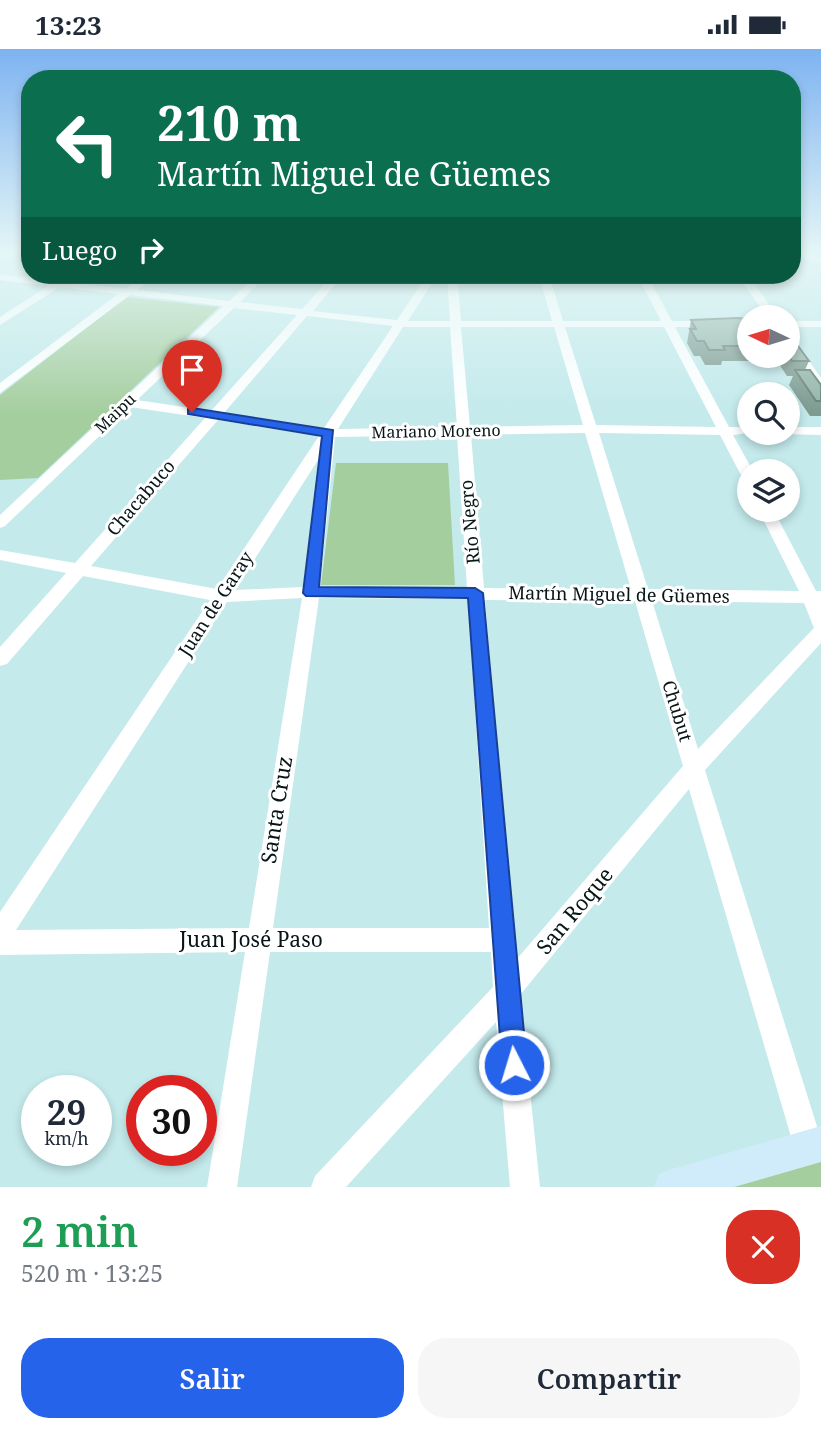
<!DOCTYPE html>
<html lang="es">
<meta charset="utf-8">
<style>
:root{--surface:#fff;--page:#f6f6f7;--text:#1f2937;--muted:#747a83;--accent:#2563eb}
body{margin:0;font-family:"Noto Serif",serif;background:var(--page);color:var(--text);height:100vh;display:flex;flex-direction:column;font-size:26px;white-space:nowrap}
*{box-sizing:border-box;margin:0}
p{font-size:23px;color:var(--muted)}
.icon{flex:none;width:38px;height:38px;fill:none;stroke:currentColor;stroke-width:2;stroke-linecap:round;stroke-linejoin:round}
.map{position:relative;height:1138px;overflow:hidden}
.details{display:flex;flex-direction:column;background:var(--surface);flex:1}
.details>*{flex:none}
.hud{position:absolute;left:21px;top:21px;width:780px;height:214px;border-radius:28px;box-shadow:0 4px 10px #0003;background:#0b6e4f;color:#fff;overflow:hidden}
.needle{width:46px;rotate:274deg}
.controls{position:absolute;left:737px;top:256px;display:grid;gap:14px}
.controls a{display:grid;place-items:center;width:63px;height:63px;border-radius:50%;background:var(--surface);box-shadow:0 4px 10px #0003;font-size:35px}
.speed{position:absolute;left:21px;top:1026px;display:flex;gap:14px;font-size:35px;font-weight:700;text-align:center}
.speed>*{display:grid;place-content:center;width:91px;height:91px;border-radius:50%;background:var(--surface);box-shadow:0 4px 10px #0003;line-height:1}
.speed small{font-size:18px;font-weight:400}
.speed .limit{border:10px solid #d22;background:#fff;color:#111}
.pin{position:absolute;display:grid;place-items:center;width:60px;height:60px;color:#fff;margin:-72px -30px;border-radius:50% 50% 50% 0;rotate:-45deg;box-shadow:0 0 7px #0007}
.pin .icon{rotate:45deg}
.me{position:absolute;width:77px;margin:-38px;rotate:355deg;stroke-linejoin:round;filter:drop-shadow(0 0 5px #0008)}
.turn{display:flex;align-items:center;gap:24px;height:147px;padding:0 21px;font-size:32px}
.turn .icon{width:91px;height:91px;stroke-width:2.5}
.turn b{display:block;font-size:49px;line-height:60px}
.then{display:flex;align-items:center;height:66px;padding:0 21px;background:#0003;gap:14px;font-size:26px}
.round{display:grid;place-items:center;flex:none;width:74px;height:74px;border-radius:28px;background:var(--page)}
.summary{display:flex;align-items:center;justify-content:space-between;height:119px;padding:0 21px}
h1{font-size:42px;font-weight:600;line-height:52px;color:#1e9e55}
.button{display:flex;gap:14px;margin-top:auto;padding:14px 21px}
.button a{flex:1;height:80px;border-radius:28px;background:var(--accent);color:#fff;font-size:28px;font-weight:600;line-height:80px;text-align:center}
.button a+a{background:var(--page);color:var(--text)}
.status{display:flex;justify-content:space-between;align-items:center;height:49px;padding:0 35px;background:var(--surface);direction:ltr}
.status svg{height:19px;fill:currentColor}
.map>svg:first-child{display:block}
.green{fill:#a5ce9f}
.lines{fill:none;stroke-linecap:round;stroke-linejoin:round}
.minor{fill:#fff;fill-rule:evenodd}
.major{fill:#d0ecfa;fill-rule:evenodd}
.wall{fill:#7e9b90}
.building{fill:#93b4a8;stroke:#677e76;stroke-width:2}
.route{fill:#2563eb;stroke:#184099;stroke-width:2}
.labels{text-anchor:middle;stroke-width:6;stroke-linejoin:round;paint-order:stroke}
.far-street-label{font-size:16px;fill:#071516;stroke:#fff}
.street-label{font-size:18px;fill:#071516;stroke:#fff}
.near-street-label{font-size:21px;fill:#071516;stroke:#fff}
</style>
<div class="status"><b>13:23</b><svg viewBox="0 0 49 12"><path d="M0 12V9h3v3zM5 12V6h3v6zM10 12V3h3v9zM15 12V0h3v12zM26 1h20v11H26zM47 4h2v5h-2z"/></svg></div>
<div class="map">
<svg width="821" height="1138" viewBox="0 0 821 1138">
<rect width="100%" height="100%" fill="#c4eaec"/>
<g class="green">
<polygon points="126,248 219,258 38,429 0,431 0,346"/>
<polygon points="336,414 448,414 455,536 321,536"/>
<polygon points="821,1095 821,1138 672,1138"/>
</g>
<g class="lines">
<g class="minor">
<polygon points="793,204 821,208 821,214 793,207"/>
<path d="M 0,225 L 56,232 L 62,229 L 66,233 L 126,240 L 144,226 L 155,226 L 137,241 L 229,252 L 257,226 L 267,226 L 240,253 L 302,260 L 333,226 L 343,226 L 313,262 L 397,271 L 427,226 L 437,226 L 408,272 L 450,272 L 447,226 L 457,226 L 461,272 L 552,272 L 539,226 L 549,226 L 563,272 L 661,272 L 637,226 L 647,226 L 672,272 L 749,272 L 749,278 L 675,278 L 729,378 L 749,378 L 749,383 L 755,383 L 733,386 L 753,422 L 749,422 L 749,432 L 742,428 L 720,386 L 599,384 L 648,540 L 799,542 L 758,460 L 773,460 L 816,542 L 821,542 L 821,594 L 705,721 L 821,1090 L 819,1108 L 809,1113 L 799,1108 L 794,1098 L 689,740 L 520,946 L 540,1138 L 510,1138 L 496,973 L 346,1138 L 311,1138 L 315,1127 L 493,938 L 491,903 L 270,903 L 237,1138 L 207,1138 L 245,903 L 0,906 L 0,863 L 210,551 L 83,527 L 7,615 L 0,617 L 0,598 L 66,524 L 0,511 L 0,501 L 75,514 L 205,369 L 130,358 L 5,477 L 0,479 L 0,466 L 223,257 L 130,246 L 0,344 L 0,334 L 118,245 L 60,238 L 0,276 L 0,268 L 48,237 L 0,231 ZM 234,259 L 297,266 L 211,362 L 137,351 ZM 307,267 L 393,277 L 324,379 L 224,364 ZM 403,278 L 450,278 L 457,378 L 338,380 ZM 461,278 L 554,278 L 583,376 L 470,378 ZM 565,278 L 664,278 L 716,378 L 596,376 ZM 218,371 L 319,387 L 217,540 L 91,517 ZM 585,384 L 631,540 L 484,539 L 471,386 ZM 457,386 L 467,539 L 320,537 L 335,388 ZM 318,411 L 303,538 L 235,541 ZM 302,549 L 249,879 L 16,881 L 227,553 ZM 319,549 L 468,550 L 489,879 L 273,879 ZM 485,551 L 635,552 L 683,717 L 516,911 ZM 652,552 L 804,554 L 814,579 L 698,700 Z"/>
<polygon points="738,226 748,226 778,268 767,268"/>
<rect x="788" y="272" width="33" height="6"/>
<polygon points="788,286 792,287 821,329 821,342 817,341 788,297"/>
<polygon points="788,378 821,378 821,386 783,385 788,383"/>
</g>
<polygon class="major" points="821,1077 821,1113 734,1138 654,1138 659,1125 672,1120"/>
</g>
<polygon class="wall" points="749,270 749,306 788,306 809,312 805,321 821,336 821,367 810,367 789,336 793,327 787,327 777,312 722,312 721,316 705,316 700,307 694,307 687,294 691,271"/>
<g class="building">
<polygon points="738,269 749,270 749,297 723,297 725,301 709,301 704,292 697,292 690,280 696,280 691,271"/>
<polygon points="788,283 809,312 792,312 788,305"/>
<polygon points="795,321 810,321 821,336 821,352 816,352"/>
</g>
<linearGradient id="sky" x2="0" y2="1"><stop stop-color="#7eb3f1"/><stop offset="0.56" stop-color="#e4f6f6"/><stop offset="1" stop-color="#e4f6f6" stop-opacity="0"/></linearGradient>
<rect width="821" height="363" fill="url(#sky)"/>
<polygon class="route" points="192,359 333,381 319,538 475,539 483,544 527,1016 523,1025 514,1028 505,1025 502,1016 468,549 306,547 303,544 322,387 188,365 188,360"/>
<g class="labels">
<g class="far-street-label">
<text transform="translate(115 364) rotate(-44)" y="6">Maipu</text>
<text transform="translate(436 382) rotate(-1)" y="6">Mariano Moreno</text>
</g>
<g class="street-label">
<text transform="translate(141 449) rotate(-49)" y="6">Chacabuco</text>
<text transform="translate(470 473) rotate(-95)" y="6">Río Negro</text>
<text transform="translate(619 546) rotate(1)" y="6">Martín Miguel de Güemes</text>
<text transform="translate(216 555) rotate(-57)" y="6">Juan de Garay</text>
<text transform="translate(677 662) rotate(73)" y="6">Chubut</text>
</g>
<g class="near-street-label">
<text transform="translate(277 761) rotate(-81)" y="7">Santa Cruz</text>
<text transform="translate(575 862) rotate(-50)" y="7">San Roque</text>
<text x="251" y="898">Juan José Paso</text>
</g>
</g>
</svg>
<div class="controls">
<a><svg class="needle" viewBox="-14 -14 28 28"><path d="M0-13l5 13h-10z" fill="#e53935"/><path d="M0 13l5-13h-10z" fill="#747a83"/></svg></a>
<a><svg class="icon" aria-label="search" viewBox="0 0 24 24"><circle cx="10" cy="10" r="6"/><path d="M15 15l6 6"/></svg></a>
<a><svg class="icon" aria-label="layers" viewBox="0 0 24 24"><path d="M12 4l9 5-9 5-9-5zM3 14l9 5 9-5"/></svg></a>
</div>
<div class="speed"><div>29<small>km/h</small></div><div class="limit">30</div></div>
<div class="pin" style="left:192px;top:363px;background:#d93025"><svg class="icon" aria-label="arrive" viewBox="0 0 24 24"><path d="M6 21V4h12l-3 4 3 4H6"/></svg></div>
<svg class="me" style="left:514px;top:1016px" viewBox="-20 -20 40 40"><circle r="17" fill="#2563eb" stroke="#fff" stroke-width="3"/><path d="M0-11L8 9 0 5-8 9z" fill="#fff"/></svg>
<div class="hud">
<div class="turn"><svg class="icon" aria-label="left" viewBox="0 0 24 24"><path d="M17 20v-9H6M10 6l-5 5 5 5"/></svg><div><b>210 m</b>Martín Miguel de Güemes</div></div>
<div class="then">Luego<svg class="icon" aria-label="right" viewBox="0 0 24 24"><path d="M7 20v-9h11M14 6l5 5-5 5"/></svg></div>
</div>
</div>
<section class="details">
<div class="summary"><div><h1>2 min</h1><p>520 m · 13:25</p></div><a class="round" style="background:#d93025;color:#fff"><svg class="icon" aria-label="close" viewBox="0 0 24 24"><path d="M6 6l12 12M18 6L6 18"/></svg></a></div>
<div class="button"><a>Salir</a><a>Compartir</a></div>
</section>
